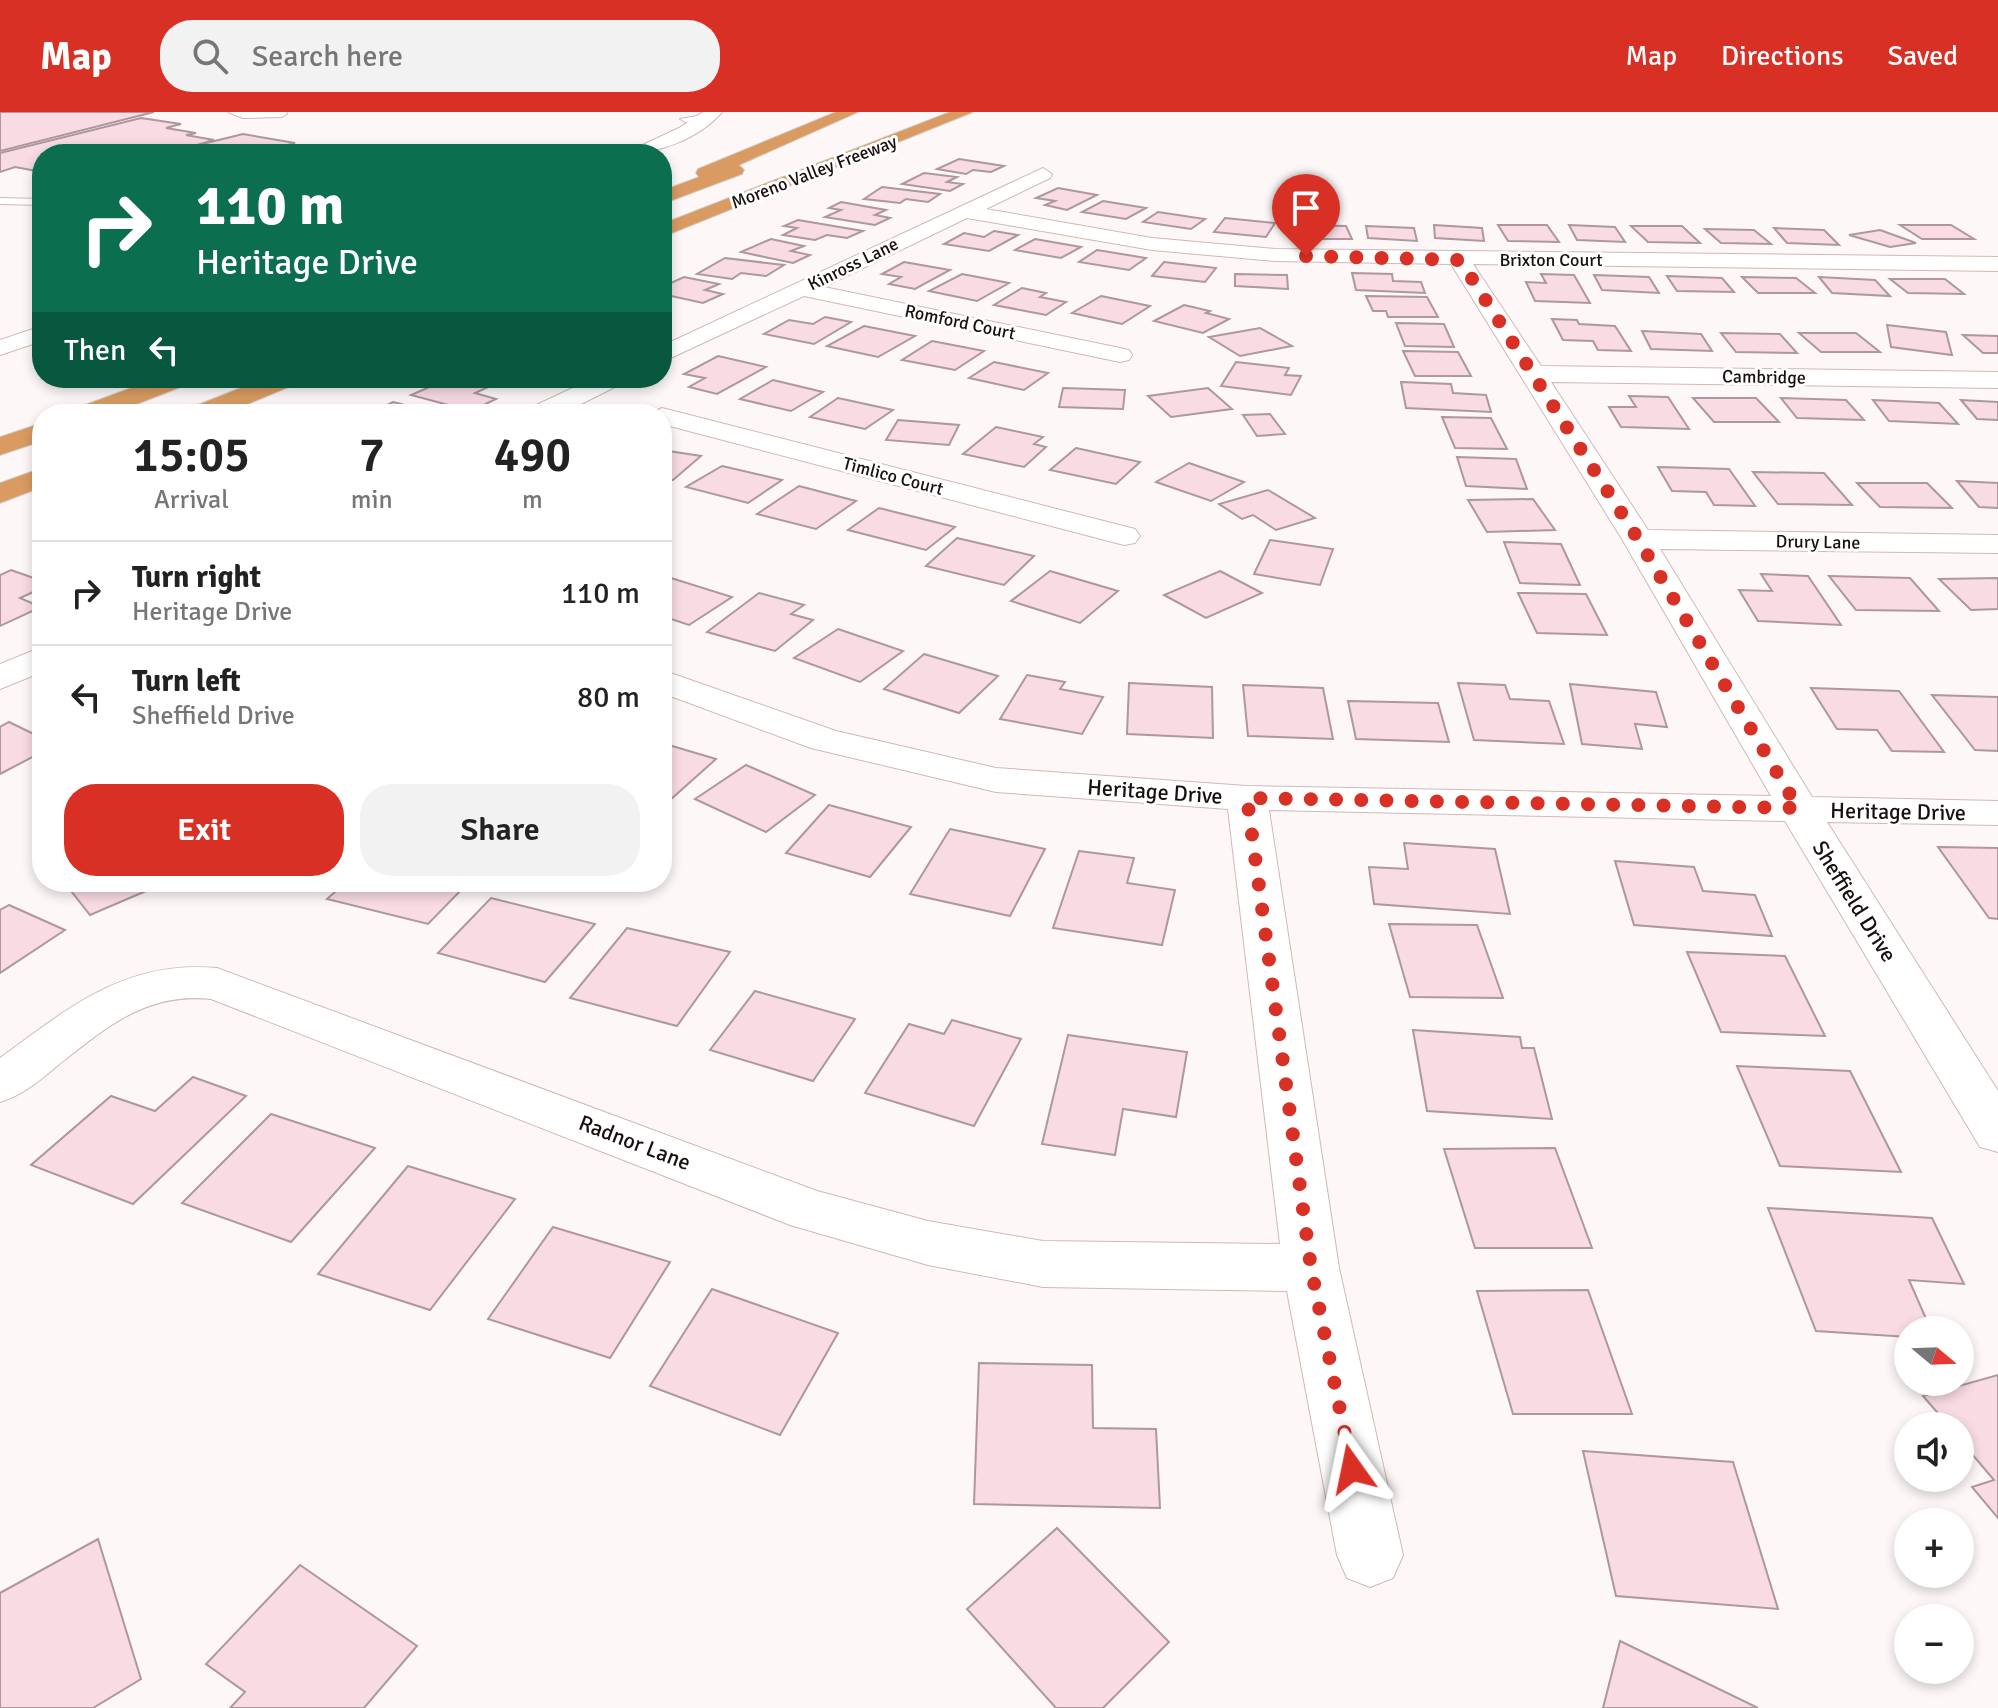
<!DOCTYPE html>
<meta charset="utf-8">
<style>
:root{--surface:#fff;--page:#f2f2f2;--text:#222;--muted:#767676;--line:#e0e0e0;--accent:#d93025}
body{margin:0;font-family:Signika,sans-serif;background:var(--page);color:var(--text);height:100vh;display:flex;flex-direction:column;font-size:30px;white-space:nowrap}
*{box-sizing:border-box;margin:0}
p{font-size:26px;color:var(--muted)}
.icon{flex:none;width:44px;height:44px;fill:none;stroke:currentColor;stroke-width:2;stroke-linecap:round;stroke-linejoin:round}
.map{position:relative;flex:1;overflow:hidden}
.drawer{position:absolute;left:32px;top:292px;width:640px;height:488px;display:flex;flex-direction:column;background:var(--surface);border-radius:32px;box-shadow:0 4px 12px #0003}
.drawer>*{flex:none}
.hud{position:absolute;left:32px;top:32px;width:640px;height:244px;border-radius:32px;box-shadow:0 4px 12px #0003;background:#0b6e4f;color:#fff;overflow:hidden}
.needle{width:52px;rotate:109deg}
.buttons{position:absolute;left:1894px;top:1204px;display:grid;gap:16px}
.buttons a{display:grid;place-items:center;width:80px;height:80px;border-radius:50%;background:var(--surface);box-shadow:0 4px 12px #0003;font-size:40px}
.pin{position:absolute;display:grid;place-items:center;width:68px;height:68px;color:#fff;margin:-82px -34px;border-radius:50% 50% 50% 0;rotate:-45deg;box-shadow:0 0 8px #0007}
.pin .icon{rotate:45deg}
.me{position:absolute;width:88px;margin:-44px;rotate:348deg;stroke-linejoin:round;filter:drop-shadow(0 0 6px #0008)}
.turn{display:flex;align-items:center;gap:28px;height:168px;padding:0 32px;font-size:36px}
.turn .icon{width:104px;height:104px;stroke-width:2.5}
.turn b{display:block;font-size:56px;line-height:68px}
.then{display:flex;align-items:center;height:76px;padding:0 32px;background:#0003;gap:16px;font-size:30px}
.eta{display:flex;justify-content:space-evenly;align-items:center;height:136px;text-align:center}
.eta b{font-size:48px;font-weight:600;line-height:56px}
.cta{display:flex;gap:16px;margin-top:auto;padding:16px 32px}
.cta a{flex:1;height:92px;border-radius:32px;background:var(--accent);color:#fff;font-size:32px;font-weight:600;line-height:92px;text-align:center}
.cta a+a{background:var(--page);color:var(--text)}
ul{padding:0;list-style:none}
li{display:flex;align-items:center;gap:24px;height:104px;padding:0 32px;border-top:2px solid var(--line)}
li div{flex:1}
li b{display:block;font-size:30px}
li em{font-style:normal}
header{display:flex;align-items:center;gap:48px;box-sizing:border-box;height:112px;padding:0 40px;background:var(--accent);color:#fff}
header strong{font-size:38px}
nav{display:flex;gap:44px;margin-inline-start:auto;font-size:28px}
.search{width:560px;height:72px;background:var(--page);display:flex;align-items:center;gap:20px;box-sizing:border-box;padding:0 28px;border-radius:32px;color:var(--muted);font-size:30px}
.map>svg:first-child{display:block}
.building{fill:#f8dbe3;stroke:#ae979e;stroke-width:2}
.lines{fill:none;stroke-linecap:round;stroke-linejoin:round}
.service-casing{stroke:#d1b8b3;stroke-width:2}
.minor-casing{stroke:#d1b8b3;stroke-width:2}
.tertiary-casing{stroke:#d1b8b3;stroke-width:2}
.motorway-casing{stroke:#d5d4d4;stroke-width:2}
.service{fill:#fff;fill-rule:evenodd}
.minor{fill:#fff;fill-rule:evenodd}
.tertiary{fill:#fff;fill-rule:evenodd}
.motorway{fill:#da9b62;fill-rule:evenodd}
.route{stroke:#d93025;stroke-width:14;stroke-dasharray:0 25.2}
.labels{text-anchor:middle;stroke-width:6;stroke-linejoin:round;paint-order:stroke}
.far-street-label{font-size:18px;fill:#180f0e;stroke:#fff}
.street-label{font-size:22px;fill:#180f0e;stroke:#fff}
</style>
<header>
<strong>Map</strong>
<div class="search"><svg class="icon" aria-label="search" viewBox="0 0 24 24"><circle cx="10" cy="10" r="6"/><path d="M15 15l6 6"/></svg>Search here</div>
<nav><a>Map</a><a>Directions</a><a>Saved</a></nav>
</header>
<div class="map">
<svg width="1998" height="1596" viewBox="0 0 1998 1596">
<rect width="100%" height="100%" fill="#fdf8f7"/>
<g class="building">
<polygon points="0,0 154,0 0,39"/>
<polygon points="141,6 181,12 166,16 196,21 186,23 214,28 190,35 243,22 295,31 278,36 316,42 42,42 42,60 15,55 0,60 0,41"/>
<polygon points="959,47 1004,54 991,60 973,58 966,62 937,57"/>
<polygon points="924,61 957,65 947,70 963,72 950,79 902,72"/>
<polygon points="882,75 940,82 928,90 906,87 900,91 864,87"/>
<polygon points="1058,76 1097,83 1067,98 1045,93 1055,89 1036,86"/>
<polygon points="1103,89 1146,96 1126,107 1082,100"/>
<polygon points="841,90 886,98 875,103 890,106 875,113 825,105 841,98 829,96"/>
<polygon points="1158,100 1205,107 1191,117 1143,110"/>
<polygon points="1225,106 1275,111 1266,125 1214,120"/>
<polygon points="798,108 863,119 847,126 827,123 815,128 783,123 797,116 784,114"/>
<polygon points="1298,113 1346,114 1352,127 1303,127"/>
<polygon points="1434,113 1482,116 1484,129 1435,126"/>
<polygon points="1498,113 1547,113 1559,130 1508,129"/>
<polygon points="1569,113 1615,115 1625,130 1577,128"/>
<polygon points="1900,113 1951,113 1974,127 1922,127"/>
<polygon points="1366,114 1414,116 1417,129 1368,126"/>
<polygon points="1631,114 1682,114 1700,131 1648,130"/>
<polygon points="1774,116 1824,118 1839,133 1787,131"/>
<polygon points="1705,117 1754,118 1771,132 1721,131"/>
<polygon points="1880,118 1916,131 1890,135 1849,123"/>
<polygon points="994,119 1018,123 989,139 944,132 964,121 984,125"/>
<polygon points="771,127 804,134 791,139 810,143 793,151 741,140"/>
<polygon points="1035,127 1081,135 1061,146 1015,138"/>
<polygon points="1097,138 1146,146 1129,158 1079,150"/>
<polygon points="725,146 784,153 766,164 741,161 732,167 697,162"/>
<polygon points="904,150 950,158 915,177 889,172 901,165 882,162"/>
<polygon points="1164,150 1216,156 1205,170 1152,164"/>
<polygon points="1352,161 1392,162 1393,169 1421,170 1425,181 1356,178"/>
<polygon points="962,162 1009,171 977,189 929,179"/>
<polygon points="1235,162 1287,163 1288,177 1235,174"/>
<polygon points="1541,162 1574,163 1590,191 1535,189 1526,170 1546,171"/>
<polygon points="1594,163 1649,165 1659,181 1602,178"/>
<polygon points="1667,164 1722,166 1734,180 1677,179"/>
<polygon points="684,165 719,172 705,178 723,182 703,191 662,182 662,175"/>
<polygon points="1742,165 1796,166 1815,181 1758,181"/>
<polygon points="1819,165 1875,168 1890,184 1832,181"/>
<polygon points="1890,167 1945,167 1964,182 1908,181"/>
<polygon points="1022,176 1046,181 1040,185 1066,190 1046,203 994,193"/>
<polygon points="1101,184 1150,194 1122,212 1072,201"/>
<polygon points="1366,184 1427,185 1438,205 1388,205 1386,199 1373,199"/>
<polygon points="1184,193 1210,199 1206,201 1229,207 1203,221 1154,209"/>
<polygon points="825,205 851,210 814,232 764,222 789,208 813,212"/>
<polygon points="1552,207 1577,208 1579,212 1615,214 1631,239 1598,238 1593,229 1563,228"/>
<polygon points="1396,211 1444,212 1454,235 1405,234"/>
<polygon points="1887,213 1946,220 1952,243 1891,235"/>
<polygon points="864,214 915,224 878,245 827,234"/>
<polygon points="1260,216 1292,234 1240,244 1209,225"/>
<polygon points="1642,219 1701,222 1712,239 1651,237"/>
<polygon points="1721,221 1780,222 1797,241 1736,240"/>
<polygon points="1799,221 1856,221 1880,240 1821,240"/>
<polygon points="1963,223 1998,224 1998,241 1983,241"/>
<polygon points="932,229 984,239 955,258 902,248"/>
<polygon points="1403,239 1458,240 1471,264 1415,264"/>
<polygon points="718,244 766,255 717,282 689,275 705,266 684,262"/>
<polygon points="994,250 1048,261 1024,278 969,266"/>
<polygon points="1236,250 1289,256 1285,263 1301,264 1291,283 1221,274"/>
<polygon points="450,266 469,266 495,272 475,281 496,287 471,299 411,283"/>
<polygon points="773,268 823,280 791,299 740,287"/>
<polygon points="1401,270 1451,272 1453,281 1486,283 1491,300 1406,296"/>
<polygon points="1063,276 1125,278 1123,297 1059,295"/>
<polygon points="1208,276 1232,297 1171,305 1148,284"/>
<polygon points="1629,284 1668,285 1689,317 1621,315 1609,295 1636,295"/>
<polygon points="838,286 893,298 865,317 810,305"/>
<polygon points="1693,286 1756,286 1779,310 1714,310"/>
<polygon points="1781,286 1846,288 1864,308 1797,306"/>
<polygon points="1873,288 1939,291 1958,312 1889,309"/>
<polygon points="1961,288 1998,290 1998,308 1977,307"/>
<polygon points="393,290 440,302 369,302"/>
<polygon points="1270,302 1285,322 1257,324 1243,303"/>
<polygon points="1442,305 1491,306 1507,337 1455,336"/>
<polygon points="898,308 959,313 949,333 886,328"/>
<polygon points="996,315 1043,325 1034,332 1046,335 1024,355 963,342"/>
<polygon points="1076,336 1140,350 1116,372 1050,358"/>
<polygon points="662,338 701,344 673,368 662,367"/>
<polygon points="1457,345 1516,347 1527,377 1466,374"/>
<polygon points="1189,351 1244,370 1211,389 1156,370"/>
<polygon points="722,354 782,368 748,391 686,375"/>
<polygon points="1658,355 1729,357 1755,394 1714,393 1706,380 1672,379"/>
<polygon points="1753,360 1824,361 1852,393 1778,392"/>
<polygon points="1957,369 1998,371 1998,396 1979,395"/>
<polygon points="1857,371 1927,371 1952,396 1880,395"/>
<polygon points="799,374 856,389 816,417 757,402"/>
<polygon points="1268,378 1315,406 1276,418 1253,403 1242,407 1219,392"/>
<polygon points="1533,387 1555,418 1487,420 1468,388"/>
<polygon points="879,396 955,415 926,438 848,418"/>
<polygon points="957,426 1034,444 1004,473 926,454"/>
<polygon points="1270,428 1333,437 1320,473 1254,462"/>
<polygon points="1504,430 1561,432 1580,473 1520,471"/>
<polygon points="11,458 42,469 42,476 20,486 41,495 0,514 0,463"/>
<polygon points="1050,459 1118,479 1080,511 1011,489"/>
<polygon points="1220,459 1262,481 1206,506 1164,483"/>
<polygon points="1761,462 1808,464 1841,513 1758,509 1739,478 1772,479"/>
<polygon points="1829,464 1910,466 1939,499 1856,498"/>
<polygon points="671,466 732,485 689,513 662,504 662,471"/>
<polygon points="1998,466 1998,497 1971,498 1939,467"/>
<polygon points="759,481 804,493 791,502 813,508 775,539 707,520"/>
<polygon points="1518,481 1586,482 1607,523 1537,521"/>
<polygon points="838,517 903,539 860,570 794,546"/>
<polygon points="924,542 998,564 959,601 884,577"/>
<polygon points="1027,563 1065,570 1060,577 1103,585 1082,622 1000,607"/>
<polygon points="1129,571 1212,575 1213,626 1127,622"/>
<polygon points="1458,571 1505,573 1510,587 1549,589 1564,632 1474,628"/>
<polygon points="1570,572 1656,580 1667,615 1635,612 1642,637 1582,632"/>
<polygon points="1243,573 1323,576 1333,627 1248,624"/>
<polygon points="1811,576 1899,579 1944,640 1892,639 1877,618 1837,617"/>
<polygon points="1932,583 1998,585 1998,639 1975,638"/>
<polygon points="1348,589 1438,591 1449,630 1356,627"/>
<polygon points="9,610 42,626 42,640 0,662 0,615"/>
<polygon points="662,631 716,647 670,688 662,685"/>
<polygon points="746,653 815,683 766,720 695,687"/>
<polygon points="829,693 911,715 870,765 786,741"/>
<polygon points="950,717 1045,737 1010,804 910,782"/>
<polygon points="1404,731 1495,737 1510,802 1374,792 1369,755 1408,757"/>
<polygon points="1938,735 1998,736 1998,807 1989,806"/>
<polygon points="1079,739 1134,746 1127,771 1175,778 1162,833 1053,816"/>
<polygon points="1615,749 1694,755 1703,779 1755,783 1772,824 1634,813"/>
<polygon points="64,770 167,770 90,803"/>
<polygon points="346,770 469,770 428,812 327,787"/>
<polygon points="491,786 595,812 545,870 438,841"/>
<polygon points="9,793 65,818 0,861 0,798"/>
<polygon points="1389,812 1477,813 1503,886 1410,885"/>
<polygon points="627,816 730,840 677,914 570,886"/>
<polygon points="1687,840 1785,844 1825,924 1721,920"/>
<polygon points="755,879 855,907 813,969 710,938"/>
<polygon points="952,908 1021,927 974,1014 865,981 909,912 944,922"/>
<polygon points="1413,918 1520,925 1522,936 1534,936 1552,1007 1427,999"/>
<polygon points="1068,923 1187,940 1176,1005 1123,997 1115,1043 1042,1032"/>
<polygon points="1737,954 1850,959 1901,1060 1780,1054"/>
<polygon points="193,965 246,984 133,1092 31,1053 111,984 155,999"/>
<polygon points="271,1002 375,1036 291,1130 182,1091"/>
<polygon points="1555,1036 1592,1136 1475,1136 1444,1037"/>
<polygon points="408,1054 515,1087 430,1198 318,1162"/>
<polygon points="1768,1096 1932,1106 1964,1172 1909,1168 1931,1218 1908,1218 1908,1225 1816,1219"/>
<polygon points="553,1115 670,1150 610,1246 488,1207"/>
<polygon points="712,1177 838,1221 780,1323 650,1274"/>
<polygon points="1588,1178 1632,1302 1513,1302 1477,1179"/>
<polygon points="979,1251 1092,1253 1093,1316 1156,1317 1160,1396 974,1392"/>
<polygon points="1998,1263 1998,1406 1972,1375 1994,1368 1960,1328 1960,1314 1949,1314 1923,1284"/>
<polygon points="1583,1339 1733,1350 1778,1497 1616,1484"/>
<polygon points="1057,1416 1169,1530 1103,1596 1056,1596 967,1497"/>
<polygon points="98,1427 141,1567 93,1596 0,1596 0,1481"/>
<polygon points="300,1453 417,1534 364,1596 230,1596 245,1580 206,1552"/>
<polygon points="1620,1529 1758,1596 1603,1596"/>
</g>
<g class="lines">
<g class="service-casing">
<g id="service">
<polygon points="228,0 286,0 287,2 282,5 243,6"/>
<polygon points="708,2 712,7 685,10 680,7"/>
<polygon points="374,38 379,42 365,42 366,40"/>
<polygon points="0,86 42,87 42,93 0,92"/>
</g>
</g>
<g class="minor-casing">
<g id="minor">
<path d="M 1043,56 L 1052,62 L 1050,66 L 986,97 L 1152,126 L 1275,137 L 1998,145 L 1998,159 L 1473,152 L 1541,254 L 1998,260 L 1998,276 L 1551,270 L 1648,418 L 1998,423 L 1998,441 L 1660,437 L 1812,685 L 1998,689 L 1998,713 L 1827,710 L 1998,979 L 1998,1040 L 1980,1035 L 1785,709 L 1269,698 L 1339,1156 L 1403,1443 L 1393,1466 L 1370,1475 L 1347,1466 L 1337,1443 L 1287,1179 L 1043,1175 L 928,1153 L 790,1113 L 211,887 C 146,880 105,916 57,954 C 39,969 23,983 0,990 L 0,946 C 70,895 125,848 217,856 L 817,1079 L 928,1109 L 1043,1129 L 1280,1132 L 1228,697 L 996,680 L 811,636 L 662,581 L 662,558 L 836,619 L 996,656 L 1247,674 L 1771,684 L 1622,427 L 1451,152 L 1275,149 L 1152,138 L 967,106 L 824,175 L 1120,236 L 1129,238 L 1132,243 L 1129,248 L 1120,250 L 804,184 L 662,250 L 662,234 Z"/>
<polygon points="594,266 627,266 623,271 561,302 527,302 530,296"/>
<polygon points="662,296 1135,417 1140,424 1135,431 1124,433 662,312 662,302 650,302"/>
<polygon points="42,535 42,560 0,577 0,552"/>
</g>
</g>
<g class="tertiary-casing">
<g id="tertiary">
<path d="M 703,0 L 722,0 C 699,27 657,42 623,42 L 679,16 Z"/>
<polygon points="42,214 42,229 0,243 0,228"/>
</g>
</g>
<g class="motorway-casing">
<g id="motorway">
<polygon points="836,0 858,0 739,53 744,58 742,62 662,92 662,79 699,65 696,61 698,57"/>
<polygon points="950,0 973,0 662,125 662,112"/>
<polygon points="158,266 195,266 191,271 111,302 74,302 77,296"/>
<polygon points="266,266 302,266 298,271 224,302 187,302 190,296"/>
<polygon points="42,311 42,329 0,343 0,325"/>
<polygon points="42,356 42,375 0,391 0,371"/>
</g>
</g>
<use href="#service" class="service"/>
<use href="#minor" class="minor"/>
<use href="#tertiary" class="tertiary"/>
<use href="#motorway" class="motorway"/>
</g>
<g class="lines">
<polyline class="route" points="1306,144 1460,148 1638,427 1798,696 1247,686 1311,1156 1352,1357"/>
</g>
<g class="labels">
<g class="far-street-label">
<text transform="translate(814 60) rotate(-21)" y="6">Moreno Valley Freeway</text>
<text x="1551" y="154">Brixton Court</text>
<text transform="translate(853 152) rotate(-26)" y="6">Kinross Lane</text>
<text transform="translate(960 210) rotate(12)" y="6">Romford Court</text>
<text transform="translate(1764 265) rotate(1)" y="6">Cambridge</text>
<text transform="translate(893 364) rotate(15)" y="6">Timlico Court</text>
<text transform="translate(1818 430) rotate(1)" y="6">Drury Lane</text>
</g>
<g class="street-label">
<text transform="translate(1155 679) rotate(4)" y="8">Heritage Drive</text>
<text transform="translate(1898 699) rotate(1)" y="8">Heritage Drive</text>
<text transform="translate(1855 789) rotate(58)" y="8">Sheffield Drive</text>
<text transform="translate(635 1030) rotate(21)" y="8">Radnor Lane</text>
</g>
</g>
</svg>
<div class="buttons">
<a><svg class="needle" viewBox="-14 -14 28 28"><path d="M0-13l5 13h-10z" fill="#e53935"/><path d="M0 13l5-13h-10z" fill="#767676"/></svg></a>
<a><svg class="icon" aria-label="sound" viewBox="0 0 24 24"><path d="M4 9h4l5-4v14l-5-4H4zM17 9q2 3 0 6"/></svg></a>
<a>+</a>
<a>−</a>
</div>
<div class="pin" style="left:1306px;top:144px;background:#d93025"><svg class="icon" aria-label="arrive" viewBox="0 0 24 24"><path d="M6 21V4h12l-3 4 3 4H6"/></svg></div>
<svg class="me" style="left:1352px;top:1357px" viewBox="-20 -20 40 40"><path d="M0-17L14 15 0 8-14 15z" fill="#d93025" stroke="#fff" stroke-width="4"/></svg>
<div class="hud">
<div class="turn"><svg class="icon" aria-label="right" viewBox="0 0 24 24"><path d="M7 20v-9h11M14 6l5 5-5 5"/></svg><div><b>110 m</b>Heritage Drive</div></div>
<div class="then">Then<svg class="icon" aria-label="left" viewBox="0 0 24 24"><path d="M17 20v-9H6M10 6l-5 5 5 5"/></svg></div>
</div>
<section class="drawer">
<div class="eta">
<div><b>15:05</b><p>Arrival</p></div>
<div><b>7</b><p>min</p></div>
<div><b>490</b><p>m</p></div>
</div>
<ul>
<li><svg class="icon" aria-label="right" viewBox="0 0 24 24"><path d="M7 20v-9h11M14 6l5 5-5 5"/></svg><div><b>Turn right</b><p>Heritage Drive</p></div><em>110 m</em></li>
<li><svg class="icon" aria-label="left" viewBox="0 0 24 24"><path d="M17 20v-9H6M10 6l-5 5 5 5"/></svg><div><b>Turn left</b><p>Sheffield Drive</p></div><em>80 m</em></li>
</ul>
<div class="cta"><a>Exit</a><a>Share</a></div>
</section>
</div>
